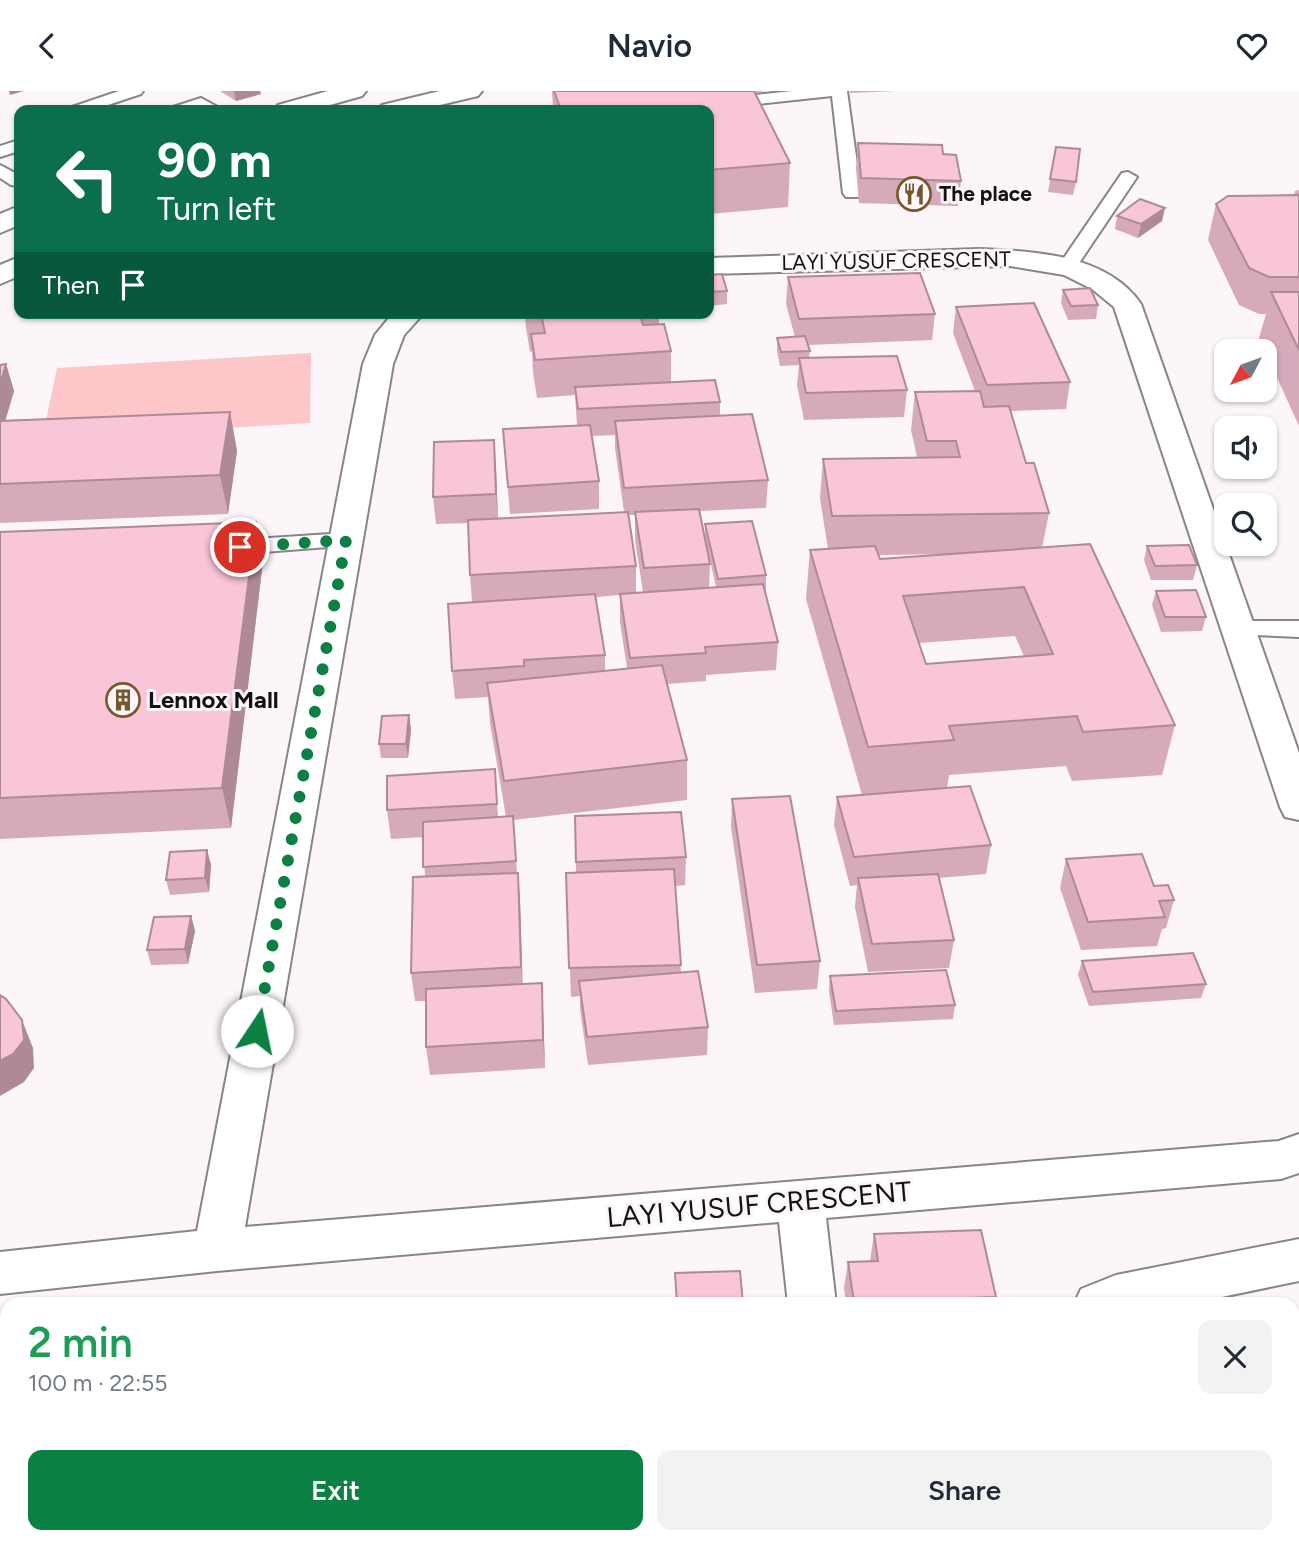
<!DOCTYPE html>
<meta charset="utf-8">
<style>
:root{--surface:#fff;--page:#f2f2f3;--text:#1f2937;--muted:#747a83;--accent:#0b8043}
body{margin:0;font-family:Figtree,sans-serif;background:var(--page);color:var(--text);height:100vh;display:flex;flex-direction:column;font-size:26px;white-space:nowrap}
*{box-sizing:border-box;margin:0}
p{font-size:23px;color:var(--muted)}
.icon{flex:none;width:38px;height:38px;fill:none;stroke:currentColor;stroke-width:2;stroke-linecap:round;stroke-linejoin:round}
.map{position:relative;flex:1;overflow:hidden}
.sheet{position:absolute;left:0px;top:1206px;width:1300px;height:247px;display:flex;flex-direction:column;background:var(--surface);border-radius:21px 21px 0 0;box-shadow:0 2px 5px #0004}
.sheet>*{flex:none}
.hud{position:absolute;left:14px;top:14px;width:700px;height:214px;border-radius:14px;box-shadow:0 2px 5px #0004;background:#0b6e4f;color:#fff;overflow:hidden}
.needle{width:46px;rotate:229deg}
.tools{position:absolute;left:1214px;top:248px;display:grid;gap:14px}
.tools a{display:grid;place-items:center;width:63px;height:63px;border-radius:14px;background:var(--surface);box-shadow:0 2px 5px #0004;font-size:35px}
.pin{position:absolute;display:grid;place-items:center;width:60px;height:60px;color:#fff;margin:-30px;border:4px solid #fff;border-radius:50%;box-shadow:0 2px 7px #0007}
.me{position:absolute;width:77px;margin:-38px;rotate:11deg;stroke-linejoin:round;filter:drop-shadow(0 0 5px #0008)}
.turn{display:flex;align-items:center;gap:24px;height:147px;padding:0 28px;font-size:32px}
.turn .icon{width:91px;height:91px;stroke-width:2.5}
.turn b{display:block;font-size:49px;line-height:60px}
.then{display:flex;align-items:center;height:66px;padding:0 28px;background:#0003;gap:14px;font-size:26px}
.round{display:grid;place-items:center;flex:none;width:74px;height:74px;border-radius:14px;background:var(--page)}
.head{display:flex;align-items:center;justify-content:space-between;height:119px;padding:0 28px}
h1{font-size:42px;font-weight:600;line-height:52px;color:#1e9e55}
.action{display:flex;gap:14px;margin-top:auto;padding:14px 28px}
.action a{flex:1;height:80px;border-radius:14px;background:var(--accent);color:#fff;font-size:28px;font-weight:600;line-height:80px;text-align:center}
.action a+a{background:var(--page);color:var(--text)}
header{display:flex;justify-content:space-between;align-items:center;height:91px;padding:0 28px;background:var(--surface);font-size:32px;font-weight:600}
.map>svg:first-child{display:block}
.green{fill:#fdc6c9}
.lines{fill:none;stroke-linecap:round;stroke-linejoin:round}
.lane-casing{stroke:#898488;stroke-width:4}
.street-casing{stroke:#898488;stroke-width:4}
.primary-casing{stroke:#898488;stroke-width:4}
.lane{fill:#fff;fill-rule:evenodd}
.street{fill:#fff;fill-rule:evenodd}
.primary{fill:#fff;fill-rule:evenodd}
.wall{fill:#d6a9bb;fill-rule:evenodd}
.shaded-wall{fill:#ae8a98}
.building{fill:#f9c5d9;stroke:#ae8a98;stroke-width:2;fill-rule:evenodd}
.route{stroke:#0b8043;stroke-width:12;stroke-dasharray:0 21.6}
.labels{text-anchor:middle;stroke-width:6;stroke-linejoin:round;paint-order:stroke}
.far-poi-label{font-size:21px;font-weight:bold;fill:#131213;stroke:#fcf6fb;text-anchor:start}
.far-street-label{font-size:21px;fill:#131213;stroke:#fcf6fb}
.poi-label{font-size:24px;font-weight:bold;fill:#131213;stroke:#fcf6fb;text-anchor:start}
.near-street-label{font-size:28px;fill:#131213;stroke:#fcf6fb}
</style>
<header><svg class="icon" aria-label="back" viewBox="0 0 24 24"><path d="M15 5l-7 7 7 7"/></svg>Navio<svg class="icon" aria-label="heart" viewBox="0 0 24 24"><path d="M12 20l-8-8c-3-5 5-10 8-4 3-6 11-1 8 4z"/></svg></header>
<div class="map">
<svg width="1299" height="1451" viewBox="0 0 1299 1451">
<rect width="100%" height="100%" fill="#fcf6fb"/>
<polygon class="green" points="311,262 310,332 42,348 57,277"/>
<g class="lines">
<g class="lane-casing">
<g id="lane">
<polygon points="119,0 143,0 141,3 93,19 70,19 72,16"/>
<polygon points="792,0 847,0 861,102 858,106 846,106 843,102 832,5 703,19 652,19 660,14"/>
<polygon points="201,7 223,19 171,19 173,16"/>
<polygon points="19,49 19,60 0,66 0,55"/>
<polygon points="0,74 19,84 19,95 11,94 0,87"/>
<polygon points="1128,81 1137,86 1073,181 1059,181 1057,177 1122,82"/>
<polygon points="346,442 354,444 357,449 354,454 225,464 217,462 214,457 217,452 225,450"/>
<polygon points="1238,530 1299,530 1299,546 1230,543 1226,538 1230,533"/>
</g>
</g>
<g class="street-casing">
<g id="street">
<path d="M 979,158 C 1033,160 1107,163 1141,213 L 1299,662 L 1299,729 L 1285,726 L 1280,716 L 1114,216 L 1092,198 L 1064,184 L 1010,175 L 709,183 L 709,167 Z"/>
<polygon points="393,222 424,222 404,244 393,273 245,1136 1279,1050 1299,1043 1299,1082 1281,1088 826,1127 836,1213 788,1213 779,1131 217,1180 0,1203 0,1161 197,1140 363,273 375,244"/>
<polygon points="1299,1148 1299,1190 1188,1213 1074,1213 1081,1198 1116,1184"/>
<polygon points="835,1446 947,1446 945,1451 837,1451"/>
</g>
</g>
<g class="primary-casing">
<g id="primary">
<polygon points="328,0 366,0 362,5 312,19 274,19 278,14"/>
<polygon points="440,0 482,0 478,5 419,19 378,19 382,14"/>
<polygon points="19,115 19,134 0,142 0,123"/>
<polygon points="19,166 19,185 0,193 0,174"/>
</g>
</g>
<use href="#lane" class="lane"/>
<use href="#street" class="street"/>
<use href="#primary" class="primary"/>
</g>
<g class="wall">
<polygon points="220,0 260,0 261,3 236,10"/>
<polygon points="552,0 766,0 755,2 790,72 788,116 709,123 709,19 553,19"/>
<polygon points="850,0 896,0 850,2"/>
<polygon points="858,52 943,63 961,90 958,115 859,112 856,77"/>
<polygon points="1056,56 1076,91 1073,104 1048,101"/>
<polygon points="1299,99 1299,335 1259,247 1266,223 1259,223 1239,214 1208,149 1216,113 1294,104 1295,100"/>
<polygon points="1117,125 1162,130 1138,147 1115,138"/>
<polygon points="709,184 727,200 727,213 709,215"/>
<polygon points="788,186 935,223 932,249 808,254 810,260 809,267 907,299 904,326 804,329 797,294 799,274 780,275 777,260 777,247 795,246 786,213"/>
<polygon points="1063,199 1098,214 1096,228 1068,229 1061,212"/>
<path d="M 956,216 L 1070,291 L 1066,318 L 1010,320 L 1026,372 L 1049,422 L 1042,457 L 1175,634 L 1162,684 L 1072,690 L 1066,675 L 949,684 L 947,697 L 991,754 L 986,783 L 939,787 L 954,849 L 949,877 L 868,881 L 855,816 L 857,794 L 850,795 L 834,734 L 837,706 L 862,704 L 806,508 L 810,459 L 828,458 L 820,407 L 823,368 L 917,366 L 911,339 L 915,301 L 975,300 L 953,242 ZM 953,463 L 880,468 L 878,464 ZM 1015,545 L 1024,565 L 926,573 L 919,552 Z"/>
<path d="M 525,222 L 659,222 L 659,234 L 671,260 L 671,291 L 720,311 L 720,325 L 768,389 L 766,417 L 699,420 L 710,473 L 709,497 L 716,496 L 705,447 L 705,433 L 766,484 L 766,499 L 765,499 L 778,551 L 776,579 L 706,584 L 706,590 L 667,593 L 687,669 L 687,709 L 513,729 L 517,782 L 518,782 L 520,810 L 522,893 L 542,892 L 545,977 L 430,984 L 426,956 L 426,910 L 415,910 L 411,882 L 425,786 L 423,746 L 391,748 L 387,719 L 495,678 L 498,726 L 506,726 L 490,632 L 488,606 L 455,608 L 452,580 L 472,511 L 470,484 L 468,432 L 436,433 L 433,406 L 494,349 L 498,427 L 624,421 L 615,357 L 615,344 L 592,345 L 599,390 L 599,418 L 510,423 L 503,338 L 577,334 L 575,304 L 537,307 L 533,281 L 532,260 L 530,261 L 526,237 ZM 628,424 L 635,424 L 635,449 L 643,501 L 636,502 L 636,475 ZM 620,504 L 620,531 L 627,577 L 605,580 L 605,564 L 596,506 Z"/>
<polygon points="6,273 14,300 5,329 230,321 237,360 228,423 0,432 0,274"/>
<polygon points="256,431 263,470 231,737 0,748 0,441"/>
<polygon points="1147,455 1197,474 1193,489 1151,489 1144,469"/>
<polygon points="1156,500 1206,526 1202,540 1161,541 1152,514"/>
<polygon points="409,624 411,639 408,667 381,667 379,653"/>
<polygon points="732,708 820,870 817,898 755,902 731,736"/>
<polygon points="575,725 686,766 685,794 675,795 681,881 708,936 707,964 588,974 580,918 580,905 571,906 566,782 576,781"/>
<polygon points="207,759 211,774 209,801 170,804 166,789"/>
<polygon points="1066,768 1154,795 1174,809 1166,837 1162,838 1157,855 1081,859 1060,797"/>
<polygon points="191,825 195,840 188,873 151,874 147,859"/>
<polygon points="1082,870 1206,893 1201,907 1089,915 1078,884"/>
<polygon points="830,885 955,914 953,928 834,934 829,900"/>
<polygon points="874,1143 996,1206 994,1213 846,1213 844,1197 848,1171 870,1170"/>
<polygon points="1293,1258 1299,1259 1299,1401 1293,1401"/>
<polygon points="213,1446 380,1446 380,1451 215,1451"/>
<polygon points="529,1446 612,1446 613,1451 529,1451"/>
<polygon points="1167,1446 1293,1446 1299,1451 1168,1451"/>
</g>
<g class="shaded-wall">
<polygon points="9,0 24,0 10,4"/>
<polygon points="234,0 260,0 261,3 236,10"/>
<polygon points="1165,117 1162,130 1138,147 1141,133"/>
<polygon points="6,273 14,300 0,348 0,294"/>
<polygon points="230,321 237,360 228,423 220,384"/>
<polygon points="494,349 496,377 498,431 496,403"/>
<polygon points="256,431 263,470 231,737 222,697"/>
<polygon points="409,624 411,639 408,667 406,653"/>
<polygon points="207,759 211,774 209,801 205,787"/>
<polygon points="518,782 520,810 523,905 521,876"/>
<polygon points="191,825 195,840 188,873 185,858"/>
<polygon points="542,892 543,920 545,977 543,949"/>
<polygon points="22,929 33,957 34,977 24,991 0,1005 0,970"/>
<polygon points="123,1446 136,1446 135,1451 122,1451"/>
<rect x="374" y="1446" width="6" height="5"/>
</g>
<g class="building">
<polygon points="554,0 754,0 790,72 709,79 709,19 561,19"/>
<polygon points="858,52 942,54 943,63 956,64 961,90 861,87"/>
<polygon points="1056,56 1080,58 1076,91 1050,88"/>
<polygon points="1299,104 1299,186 1269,186 1249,177 1216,113 1228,105"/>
<polygon points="1140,108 1165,117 1141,133 1117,125"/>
<polygon points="920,182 935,223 799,228 788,186"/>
<polygon points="722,183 727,200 709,201 709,184"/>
<polygon points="1090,197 1098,214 1071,215 1063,199"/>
<polygon points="1271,201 1299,201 1299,259"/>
<polygon points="1034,212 1070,291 987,294 956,216"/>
<polygon points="528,222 640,222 643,234 664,233 671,260 535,269 531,243 545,242 541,222"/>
<polygon points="805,245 810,260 781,261 777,247"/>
<polygon points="897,265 907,299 806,302 799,267"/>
<polygon points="6,273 0,294 0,274"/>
<polygon points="715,289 720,311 578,318 575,296"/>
<polygon points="980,300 984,316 1009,315 1026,372 1034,372 1049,422 832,425 823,368 960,366 956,350 927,350 915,301"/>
<polygon points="230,321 220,384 0,393 0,330"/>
<polygon points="752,323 768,389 624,397 615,330"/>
<polygon points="590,334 599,390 508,396 503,338"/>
<polygon points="494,349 496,403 433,406 434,351"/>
<polygon points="699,418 710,473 644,477 635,421"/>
<polygon points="628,421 636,475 470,484 468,429"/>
<polygon points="752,430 766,484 718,488 705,433"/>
<polygon points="256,431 222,697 0,707 0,441"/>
<path d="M 1090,453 L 1175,634 L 1083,641 L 1077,625 L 949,635 L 954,649 L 868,656 L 810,459 L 875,455 L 880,468 ZM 1024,496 L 1053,563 L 926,573 L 903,505 Z"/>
<polygon points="1189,454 1197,474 1155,475 1147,455"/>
<polygon points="763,493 778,551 705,556 706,562 630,567 620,503"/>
<polygon points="1196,499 1206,526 1165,526 1156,500"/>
<polygon points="595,503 605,564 524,569 524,575 452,580 448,513"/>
<polygon points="662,574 687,669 504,690 487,592"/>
<polygon points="409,624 406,653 379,653 382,625"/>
<polygon points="495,678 497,713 387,719 387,685"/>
<polygon points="970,695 991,754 854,766 837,706"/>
<polygon points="790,705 820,870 757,874 732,708"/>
<polygon points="681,721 686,766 576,771 575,725"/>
<polygon points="513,725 516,770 423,776 423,731"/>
<polygon points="207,759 205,787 166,789 170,761"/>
<polygon points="1142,763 1154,795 1168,794 1174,809 1159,810 1165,826 1088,831 1066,768"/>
<polygon points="674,778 681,874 569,877 566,782"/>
<polygon points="518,782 521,876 411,882 413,786"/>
<polygon points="938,783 954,849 872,853 858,787"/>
<polygon points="191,825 185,858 147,859 154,826"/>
<polygon points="1193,862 1206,893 1093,901 1082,870"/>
<polygon points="946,879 955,914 836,920 830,885"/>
<polygon points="698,880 708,936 587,946 579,890"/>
<polygon points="542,892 543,949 426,956 426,898"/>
<polygon points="0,904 6,908 22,929 24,949 13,963 0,970"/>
<polygon points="981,1139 996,1206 854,1211 848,1171 878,1170 874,1143"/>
<polygon points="740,1180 743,1213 677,1213 675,1182"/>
<polygon points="611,1208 611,1213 553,1213"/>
<polygon points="1293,1258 1299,1259 1299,1375 1293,1375"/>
<polygon points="7,1308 7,1446 123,1446 122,1451 0,1451 0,1309"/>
<polygon points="1293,1418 1299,1419 1299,1451 1281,1451 1280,1446 1293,1446"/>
<polygon points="288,1446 374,1446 374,1451 287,1451"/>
<polygon points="529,1446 605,1446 551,1451 529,1451"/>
<polygon points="1182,1446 1280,1446 1281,1451 1183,1451"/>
</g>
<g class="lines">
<polyline class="route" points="240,456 346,449 257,940"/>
</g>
<defs>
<g id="restaurant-ring" transform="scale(1.75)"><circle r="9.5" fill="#fcf6fb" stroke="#74572a" stroke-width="1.5"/><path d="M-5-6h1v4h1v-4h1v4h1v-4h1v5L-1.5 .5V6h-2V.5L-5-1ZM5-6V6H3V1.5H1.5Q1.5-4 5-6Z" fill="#74572a"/></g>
<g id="building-ring" transform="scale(1.75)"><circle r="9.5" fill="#fcf6fb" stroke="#74572a" stroke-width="1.5"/><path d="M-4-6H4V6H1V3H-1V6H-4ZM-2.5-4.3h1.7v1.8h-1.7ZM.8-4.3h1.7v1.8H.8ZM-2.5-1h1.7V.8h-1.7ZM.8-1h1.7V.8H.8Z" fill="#74572a"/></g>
</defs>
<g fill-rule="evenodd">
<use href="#restaurant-ring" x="914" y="103"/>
<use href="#building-ring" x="123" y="609"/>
</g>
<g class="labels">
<g class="far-poi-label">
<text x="939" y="110">The place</text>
</g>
<g class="far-street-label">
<text transform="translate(896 170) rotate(-1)" y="7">LAYI YUSUF CRESCENT</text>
</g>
<g class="poi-label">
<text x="148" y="617">Lennox Mall</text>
</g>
<g class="near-street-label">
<text transform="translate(759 1113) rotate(-5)" y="10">LAYI YUSUF CRESCENT</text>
</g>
</g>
</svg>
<div class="tools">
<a><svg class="needle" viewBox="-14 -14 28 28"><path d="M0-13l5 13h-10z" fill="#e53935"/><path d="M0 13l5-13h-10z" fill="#747a83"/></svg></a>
<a><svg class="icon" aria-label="sound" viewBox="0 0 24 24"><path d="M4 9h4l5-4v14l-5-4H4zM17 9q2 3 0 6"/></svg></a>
<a><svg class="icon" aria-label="search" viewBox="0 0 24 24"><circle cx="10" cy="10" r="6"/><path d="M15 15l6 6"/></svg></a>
</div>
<div class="pin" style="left:240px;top:456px;background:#d93025"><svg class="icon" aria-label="arrive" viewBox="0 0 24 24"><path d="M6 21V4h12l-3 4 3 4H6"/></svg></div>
<svg class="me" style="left:257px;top:940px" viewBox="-20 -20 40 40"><circle r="19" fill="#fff"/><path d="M0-13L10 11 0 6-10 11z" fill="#0b8043"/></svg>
<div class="hud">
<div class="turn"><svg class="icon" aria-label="left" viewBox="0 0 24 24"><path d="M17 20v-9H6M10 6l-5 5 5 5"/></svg><div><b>90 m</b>Turn left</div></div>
<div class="then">Then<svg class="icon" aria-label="arrive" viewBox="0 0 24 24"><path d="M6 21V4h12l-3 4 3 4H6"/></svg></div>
</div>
<section class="sheet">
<div class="head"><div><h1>2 min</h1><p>100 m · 22:55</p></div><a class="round"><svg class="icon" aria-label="close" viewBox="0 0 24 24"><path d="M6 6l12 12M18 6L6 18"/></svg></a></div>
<div class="action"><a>Exit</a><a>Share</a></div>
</section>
</div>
